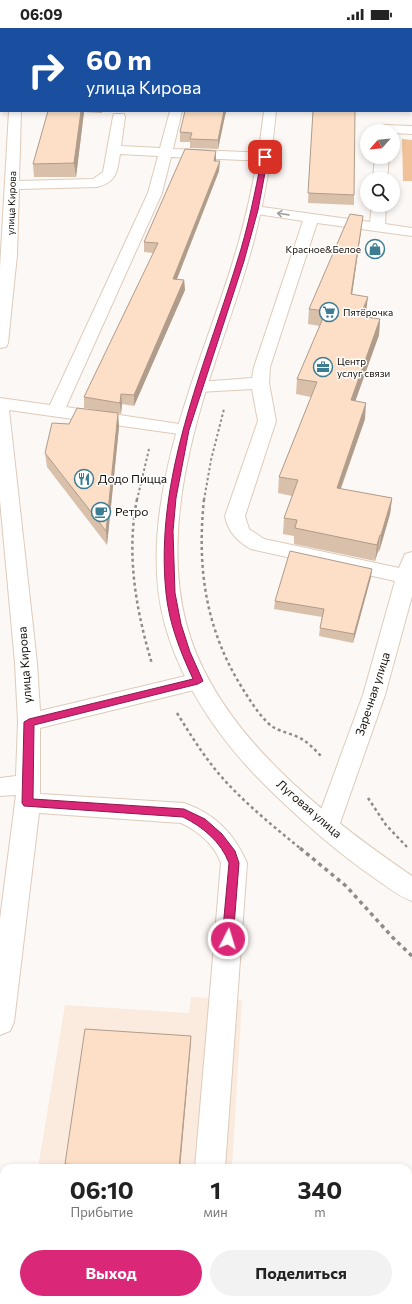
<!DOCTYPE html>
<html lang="ru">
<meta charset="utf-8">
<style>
:root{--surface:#fff;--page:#f2f2f2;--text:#222;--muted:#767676;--accent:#db2777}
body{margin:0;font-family:Commissioner,sans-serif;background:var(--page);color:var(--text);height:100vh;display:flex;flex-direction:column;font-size:15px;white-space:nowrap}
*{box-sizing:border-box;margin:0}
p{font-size:13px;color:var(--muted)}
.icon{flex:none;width:22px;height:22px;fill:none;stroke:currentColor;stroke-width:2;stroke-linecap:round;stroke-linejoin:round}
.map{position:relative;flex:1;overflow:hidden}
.drawer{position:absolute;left:0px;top:1136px;width:412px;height:140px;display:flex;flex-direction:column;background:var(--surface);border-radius:12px 12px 0 0;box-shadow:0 2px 6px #0003}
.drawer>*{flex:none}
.top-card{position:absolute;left:0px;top:0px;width:412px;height:84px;box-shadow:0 2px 6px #0003;background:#1a4fa0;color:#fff;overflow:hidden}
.needle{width:26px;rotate:243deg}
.fabs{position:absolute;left:360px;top:96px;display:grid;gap:8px}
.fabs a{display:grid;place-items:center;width:40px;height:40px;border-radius:50%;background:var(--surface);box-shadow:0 2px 6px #0003;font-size:20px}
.pin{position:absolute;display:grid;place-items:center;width:34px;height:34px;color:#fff;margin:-17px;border-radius:8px;box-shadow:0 2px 6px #0006}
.me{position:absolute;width:44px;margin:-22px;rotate:5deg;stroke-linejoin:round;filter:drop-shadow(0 0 3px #0008)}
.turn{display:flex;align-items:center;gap:14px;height:84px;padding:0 20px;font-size:18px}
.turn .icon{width:52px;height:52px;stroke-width:2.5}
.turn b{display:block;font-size:28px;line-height:34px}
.eta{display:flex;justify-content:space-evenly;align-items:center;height:68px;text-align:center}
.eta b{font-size:24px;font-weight:700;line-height:28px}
.cta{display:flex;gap:8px;margin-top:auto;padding:8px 20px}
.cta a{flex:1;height:46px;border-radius:24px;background:var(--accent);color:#fff;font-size:16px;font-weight:700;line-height:46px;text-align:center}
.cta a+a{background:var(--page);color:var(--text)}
.status{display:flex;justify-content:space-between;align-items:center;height:28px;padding:0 20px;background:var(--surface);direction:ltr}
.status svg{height:11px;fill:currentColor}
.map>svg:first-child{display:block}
.built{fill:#fbebde}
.green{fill:#efc299}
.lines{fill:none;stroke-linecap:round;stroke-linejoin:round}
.minor-casing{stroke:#decbba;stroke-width:2}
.major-casing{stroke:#decbba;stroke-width:2}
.path-far3{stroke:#908b86;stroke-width:1.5;stroke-dasharray:2 2;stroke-linecap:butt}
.path-far2{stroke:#908b86;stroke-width:2;stroke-dasharray:2.5 2.5;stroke-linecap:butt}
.path-far1{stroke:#908b86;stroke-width:2.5;stroke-dasharray:3 3;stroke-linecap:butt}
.path{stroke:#908b86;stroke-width:3.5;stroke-dasharray:4 4;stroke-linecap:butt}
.minor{fill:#fff;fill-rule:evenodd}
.major{fill:#fff;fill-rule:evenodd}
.wall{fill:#d9c0aa}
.shaded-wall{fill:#b09c8b}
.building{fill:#fcdfc6;stroke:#b09c8b}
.oneway{stroke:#a2a09d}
.route{fill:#db2777;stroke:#8e194d}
.labels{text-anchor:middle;stroke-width:3;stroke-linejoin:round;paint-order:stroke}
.far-street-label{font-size:10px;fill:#17110b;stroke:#fff}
.far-poi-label{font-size:10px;fill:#17110b;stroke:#fff;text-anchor:start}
.poi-label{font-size:12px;fill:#17110b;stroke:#fff;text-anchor:start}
.street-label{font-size:12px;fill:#17110b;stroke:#fff}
</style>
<div class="status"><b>06:09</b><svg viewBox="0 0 49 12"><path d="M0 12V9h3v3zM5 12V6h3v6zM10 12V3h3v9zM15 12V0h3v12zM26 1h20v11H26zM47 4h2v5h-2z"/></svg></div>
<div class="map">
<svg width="412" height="1276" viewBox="0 0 412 1276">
<rect width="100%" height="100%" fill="#fcf8f5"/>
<polygon class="built" points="191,969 242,972 232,1140 38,1140 65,977 189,985"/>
<polygon class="green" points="402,111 412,112 412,153 403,153"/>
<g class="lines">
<g class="minor-casing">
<g id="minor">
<rect x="106" y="0" width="12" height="1"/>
<polygon points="174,0 186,0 173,1"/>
<rect x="0" y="51" width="1" height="8"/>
<path d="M 9,83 L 21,83 L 19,153 L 93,151 L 103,144 L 113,89 L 114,86 L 124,86 L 125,89 L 121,118 L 160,120 L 170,83 L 182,83 L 173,121 L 265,125 L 270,126 L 272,129 L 270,132 L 265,133 L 171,129 L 162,165 L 66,379 L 186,397 L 192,398 L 195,402 L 192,406 L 186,407 L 9,382 L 37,635 L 40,683 L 198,645 L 206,647 L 209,653 L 206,659 L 198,661 L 40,700 L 40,766 L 184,775 C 215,786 234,805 247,835 L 225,1140 L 195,1140 L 221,835 C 214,816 198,803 181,795 L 39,785 L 14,994 L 10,1003 L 0,1007 L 0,891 L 16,767 L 0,768 L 0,750 L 16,748 L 18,694 L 15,635 L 0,472 L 0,370 L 50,377 L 148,165 L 158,128 L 120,126 C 117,144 117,154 97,159 L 19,161 L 17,227 L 8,315 L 6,319 L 0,320 L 0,240 Z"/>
<polygon points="384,97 412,98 412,106 393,105 393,103 379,103 378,101 379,98"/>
<polygon points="375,129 389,129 387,151 373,151"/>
<path d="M 372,177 L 386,177 L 385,196 L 412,200 L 412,208 L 317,195 L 270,339 L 269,355 L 276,393 L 245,488 L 249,501 L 264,511 L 399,540 L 405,526 L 412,524 L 412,568 L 385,667 L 339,798 L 336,805 L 327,808 L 318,805 L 315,798 L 363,667 L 395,553 L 251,521 C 237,513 228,504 225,488 L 258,393 L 252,361 L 199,364 L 193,363 L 190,359 L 193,355 L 199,354 L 252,350 L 254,339 L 303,193 L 250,185 L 248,182 L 250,179 L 255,178 L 370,194 Z"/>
</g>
</g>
<g class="major-casing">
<g id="major">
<rect x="271" y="0" width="12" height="1"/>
<path d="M 264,83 L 276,83 C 272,127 265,170 254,212 C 239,269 217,323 201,379 C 181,449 168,524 186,595 C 214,703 324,788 412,848 L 412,873 C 398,868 386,858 373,849 C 337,824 304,795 272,764 C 225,719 183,661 165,597 C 144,521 166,433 190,360 C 206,311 225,263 239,213 C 251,170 259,127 264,83 Z"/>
</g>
</g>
<g class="path-far3">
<polyline points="304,0 318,1"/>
<polyline points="345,1 412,1"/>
</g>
<g class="path-far2">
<polyline points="137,472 149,421"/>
<polyline points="204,472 211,432 224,381"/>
</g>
<g class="path-far1">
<path d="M 137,471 C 126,527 136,582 152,636"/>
<path d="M 204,471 C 197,539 205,599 241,658 C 249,671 257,684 268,695 C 276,703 287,704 298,709 C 307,713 314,721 321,728"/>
<path d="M 177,685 C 190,706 203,727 219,746 C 243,774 273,798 301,821"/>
<polyline points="368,770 386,797 407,819"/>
</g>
<polyline class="path" points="300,820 346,858 395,912 412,928"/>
<use href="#minor" class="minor"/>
<use href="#major" class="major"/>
</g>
<g class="wall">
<polygon points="406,0 412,0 412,82 411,70 411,1 406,1"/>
<polygon points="48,83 102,83 102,85 84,84 76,149 34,149 33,136"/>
<polygon points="185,83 226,83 218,121 190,120 190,114 180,114 180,104"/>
<polygon points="313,83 354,167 354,177 308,175"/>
<polygon points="216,133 219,143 177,251 184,252 185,262 134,378 122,376 121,386 84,380 84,369 154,225 144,224 144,214"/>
<polygon points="361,203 352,266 366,284 364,289 380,291 379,307 355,373 365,391 341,461 392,470 390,486 379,524 378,523 375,533 294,516 294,508 283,506 284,490 292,468 278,465 279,449 311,369 296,366 297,351 320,298 308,296 309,281"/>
<polygon points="118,385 119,399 107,517 47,439 45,425 69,396"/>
<polygon points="371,549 353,615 319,608 320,600 322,589 274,581 275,573"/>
<polygon points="191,1008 191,1013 180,1140 66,1140 65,1136"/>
</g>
<g class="shaded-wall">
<polygon points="1,11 1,22 0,31 0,19"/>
<polygon points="81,83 84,83 84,84 76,149 74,135"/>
<polygon points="224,83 226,83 218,121 218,112"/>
<polygon points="216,123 216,132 214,143 214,133"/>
<polygon points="220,133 219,143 173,261 173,251"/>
<polygon points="363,188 361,203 350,281 351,266"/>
<polygon points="184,252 185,262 134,378 134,367"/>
<polygon points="368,269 366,284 359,304 360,288"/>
<polygon points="380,291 379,307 350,388 351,372"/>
<polygon points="121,366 122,376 121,386 120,375"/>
<polygon points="366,375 365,391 335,476 337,460"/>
<polygon points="118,385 119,399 107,517 106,503"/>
<polygon points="392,470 390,486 379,524 381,507"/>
<polygon points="380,507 378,523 375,533 377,517"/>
<polygon points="372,541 371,549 353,615 354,606"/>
<polygon points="191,1008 191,1013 180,1140 179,1140"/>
<polygon points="89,1272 91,1272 90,1276 89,1276"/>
</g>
<g class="building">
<rect x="36" y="0" width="48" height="1"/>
<rect x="205" y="0" width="35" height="1"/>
<rect x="316" y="0" width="31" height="1"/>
<polygon points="407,0 412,0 412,60 411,47 411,1 408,1"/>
<polygon points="48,83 81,83 74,135 33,136"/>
<polygon points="185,83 224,83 218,112 190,111 192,105 180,104"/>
<polygon points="313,83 355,83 354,167 308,165"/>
<polygon points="185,121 216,123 214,133 220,133 173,251 184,252 134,367 121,366 120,375 84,369 158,215 144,214"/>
<polygon points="350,186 363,188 351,266 368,269 360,288 380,291 351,372 366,375 337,460 392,470 381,507 380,507 377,517 295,500 297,492 284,490 298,452 279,449 317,354 297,351 326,283 309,281"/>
<polygon points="77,380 118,385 106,503 45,425 52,395 69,396"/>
<polygon points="290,523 372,541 354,606 320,600 324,581 275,573"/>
<polygon points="85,1001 191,1008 179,1140 125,1140 65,1136"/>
<polygon points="63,1272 89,1272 89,1276 62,1276"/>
</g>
<defs><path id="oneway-shaft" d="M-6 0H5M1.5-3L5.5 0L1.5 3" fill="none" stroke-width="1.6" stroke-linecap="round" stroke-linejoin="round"/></defs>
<use class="oneway" href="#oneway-shaft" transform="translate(283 186) rotate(-172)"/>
<path class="route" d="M 265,127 L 268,129 L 258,182 L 244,233 L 189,402 L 176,470 L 173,503 L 175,565 L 181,596 L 190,624 L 203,653 L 198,656 L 34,697 L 33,771 L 184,781 L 205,791 L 222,806 L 235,823 L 239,835 L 233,911 L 232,914 L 228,916 L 224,914 L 222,911 L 229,835 C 221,814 203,799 183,789 L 24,778 L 22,775 L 24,694 L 29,691 L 193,651 C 180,623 169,595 166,565 C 154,450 204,341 237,234 C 248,200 255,164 262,129 Z"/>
<defs>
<g id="shop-ring" transform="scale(1)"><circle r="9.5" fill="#fff" stroke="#3d7d91" stroke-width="1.5"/><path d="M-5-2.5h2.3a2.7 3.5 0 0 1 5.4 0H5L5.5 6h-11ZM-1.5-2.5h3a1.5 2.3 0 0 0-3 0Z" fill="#3d7d91"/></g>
<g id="supermarket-ring" transform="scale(1)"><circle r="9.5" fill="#fff" stroke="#3d7d91" stroke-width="1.5"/><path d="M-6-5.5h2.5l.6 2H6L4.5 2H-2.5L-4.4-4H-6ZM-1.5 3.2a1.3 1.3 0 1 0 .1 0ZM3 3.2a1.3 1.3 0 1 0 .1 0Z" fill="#3d7d91"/></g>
<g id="office-ring" transform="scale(1)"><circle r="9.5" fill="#fff" stroke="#3d7d91" stroke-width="1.5"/><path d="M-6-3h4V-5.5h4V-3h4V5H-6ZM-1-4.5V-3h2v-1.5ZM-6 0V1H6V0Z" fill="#3d7d91"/></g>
<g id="restaurant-ring" transform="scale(1)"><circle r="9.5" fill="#fff" stroke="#3d7d91" stroke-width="1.5"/><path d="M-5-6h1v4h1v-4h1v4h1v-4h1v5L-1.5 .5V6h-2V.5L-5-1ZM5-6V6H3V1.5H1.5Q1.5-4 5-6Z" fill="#3d7d91"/></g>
<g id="cafe-ring" transform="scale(1)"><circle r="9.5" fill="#fff" stroke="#3d7d91" stroke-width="1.5"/><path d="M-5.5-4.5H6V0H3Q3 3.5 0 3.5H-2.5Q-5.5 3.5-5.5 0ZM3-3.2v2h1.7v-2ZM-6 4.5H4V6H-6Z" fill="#3d7d91"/></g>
</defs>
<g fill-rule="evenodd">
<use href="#shop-ring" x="375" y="221"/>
<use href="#supermarket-ring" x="329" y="284"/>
<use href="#office-ring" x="323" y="339"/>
<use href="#restaurant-ring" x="84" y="451"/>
<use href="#cafe-ring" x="101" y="484"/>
</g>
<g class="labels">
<g class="far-street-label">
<text transform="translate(11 175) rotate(-88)" y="4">улица Кирова</text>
</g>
<g class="far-poi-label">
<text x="361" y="225" text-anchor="end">Красное&amp;Белое</text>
<text x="343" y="288">Пятёрочка</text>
<text x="337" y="337">Центр<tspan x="337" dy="12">услуг связи</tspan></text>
</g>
<g class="poi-label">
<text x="98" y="455">Додо Пицца</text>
<text x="115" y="488">Ретро</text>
</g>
<g class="street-label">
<text transform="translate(25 637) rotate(-94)" y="4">улица Кирова</text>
<text transform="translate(373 666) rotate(-72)" y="4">Заречная улица</text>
<text transform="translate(309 781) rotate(41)" y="4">Луговая улица</text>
</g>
</g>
</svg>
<div class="fabs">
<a><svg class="needle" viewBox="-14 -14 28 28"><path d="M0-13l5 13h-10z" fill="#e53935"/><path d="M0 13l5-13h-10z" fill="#767676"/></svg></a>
<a><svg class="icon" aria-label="search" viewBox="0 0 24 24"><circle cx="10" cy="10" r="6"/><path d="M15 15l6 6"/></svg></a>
</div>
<div class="pin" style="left:265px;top:129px;background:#d93025"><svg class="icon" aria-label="arrive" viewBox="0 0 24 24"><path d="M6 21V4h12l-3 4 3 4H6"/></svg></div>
<svg class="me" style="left:228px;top:911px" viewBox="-20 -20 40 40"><circle r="17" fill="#db2777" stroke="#fff" stroke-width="3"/><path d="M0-11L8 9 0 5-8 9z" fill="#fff"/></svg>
<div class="top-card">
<div class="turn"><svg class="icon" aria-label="right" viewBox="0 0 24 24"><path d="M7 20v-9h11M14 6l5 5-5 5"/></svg><div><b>60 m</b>улица Кирова</div></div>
</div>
<section class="drawer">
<div class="eta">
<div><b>06:10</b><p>Прибытие</p></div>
<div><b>1</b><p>мин</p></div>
<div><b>340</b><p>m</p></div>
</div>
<div class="cta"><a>Выход</a><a>Поделиться</a></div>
</section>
</div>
